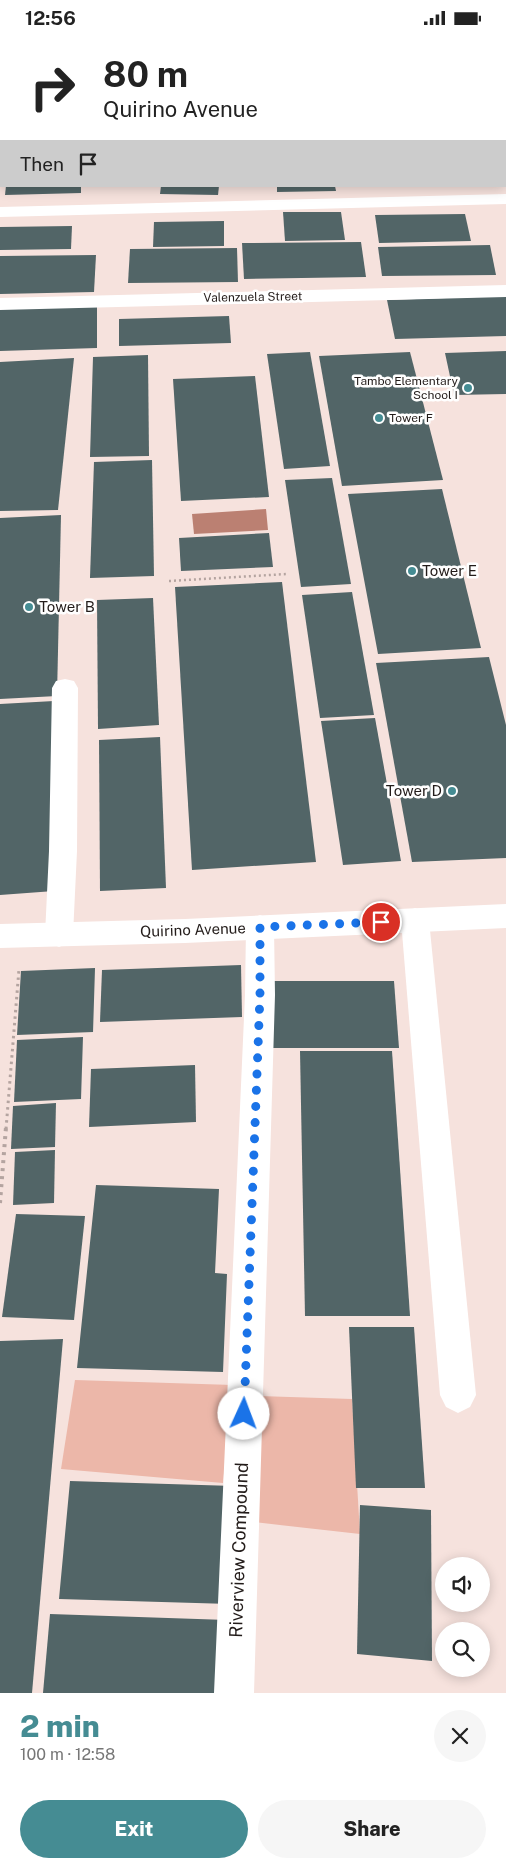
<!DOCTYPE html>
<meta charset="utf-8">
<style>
:root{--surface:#fff;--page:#f6f6f6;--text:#222;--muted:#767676;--accent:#458c93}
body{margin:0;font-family:"Public Sans",sans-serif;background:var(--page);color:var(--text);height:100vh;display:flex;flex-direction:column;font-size:19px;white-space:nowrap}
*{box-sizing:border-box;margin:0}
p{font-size:16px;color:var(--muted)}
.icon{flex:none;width:28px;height:28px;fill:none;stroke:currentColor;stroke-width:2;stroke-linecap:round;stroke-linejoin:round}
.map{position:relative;height:1658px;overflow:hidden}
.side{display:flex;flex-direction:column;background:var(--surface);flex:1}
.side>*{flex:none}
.guide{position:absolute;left:0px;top:0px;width:506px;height:152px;box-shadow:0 2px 12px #0003;background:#fff;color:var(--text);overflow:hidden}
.buttons{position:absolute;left:435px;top:1522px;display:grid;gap:10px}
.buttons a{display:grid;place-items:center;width:55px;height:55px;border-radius:50%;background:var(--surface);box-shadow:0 2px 12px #0003;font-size:25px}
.pin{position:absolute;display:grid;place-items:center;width:42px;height:42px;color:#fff;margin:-21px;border:2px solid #fff;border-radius:50%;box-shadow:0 1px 5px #0007}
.me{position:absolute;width:55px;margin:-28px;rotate:2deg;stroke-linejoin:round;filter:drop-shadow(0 0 4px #0008)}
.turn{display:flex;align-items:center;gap:18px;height:105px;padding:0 20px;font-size:22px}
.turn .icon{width:65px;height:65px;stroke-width:2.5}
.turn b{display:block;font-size:35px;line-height:42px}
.then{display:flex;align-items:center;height:48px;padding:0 20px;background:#0003;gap:10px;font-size:19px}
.round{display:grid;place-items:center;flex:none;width:52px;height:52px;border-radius:26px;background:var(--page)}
.overview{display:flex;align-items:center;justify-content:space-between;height:85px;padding:0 20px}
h1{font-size:30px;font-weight:800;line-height:38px;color:var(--accent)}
.primary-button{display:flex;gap:10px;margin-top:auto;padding:10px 20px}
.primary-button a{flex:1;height:58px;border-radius:30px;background:var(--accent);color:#fff;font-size:20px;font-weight:800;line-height:58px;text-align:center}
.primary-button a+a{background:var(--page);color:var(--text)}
.status{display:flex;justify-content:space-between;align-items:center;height:35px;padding:0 25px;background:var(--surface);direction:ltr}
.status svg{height:14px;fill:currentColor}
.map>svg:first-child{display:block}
.green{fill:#ecb7a9}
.water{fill:#bb8072}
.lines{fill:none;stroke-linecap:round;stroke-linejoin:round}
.stream{fill:#bb8072;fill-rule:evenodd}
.building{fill:#526567}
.path-far2{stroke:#b4a4a0;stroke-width:2.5;stroke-dasharray:2 3;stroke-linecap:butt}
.path-far1{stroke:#b4a4a0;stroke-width:3;stroke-dasharray:2.5 4;stroke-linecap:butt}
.path{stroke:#b4a4a0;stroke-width:4;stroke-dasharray:3 5;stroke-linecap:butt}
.minor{fill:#fff;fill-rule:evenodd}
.major{fill:#fff;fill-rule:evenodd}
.highway{fill:#fff;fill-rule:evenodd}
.route{stroke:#1a73e8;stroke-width:9;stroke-dasharray:0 16.2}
.poi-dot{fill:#458c93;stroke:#fff;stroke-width:2}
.labels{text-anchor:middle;stroke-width:5;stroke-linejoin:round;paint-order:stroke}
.far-street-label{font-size:12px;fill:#231c1a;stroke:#fff}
.far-poi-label{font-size:12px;fill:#231c1a;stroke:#fff;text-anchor:end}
.poi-label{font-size:15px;fill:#231c1a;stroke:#fff;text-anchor:start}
.street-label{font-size:15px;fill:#231c1a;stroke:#fff}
.near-street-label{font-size:18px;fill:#231c1a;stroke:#fff}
</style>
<div class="status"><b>12:56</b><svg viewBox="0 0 49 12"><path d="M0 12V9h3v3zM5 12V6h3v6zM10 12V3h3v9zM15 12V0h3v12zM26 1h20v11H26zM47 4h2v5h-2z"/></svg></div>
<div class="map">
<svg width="506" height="1658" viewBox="0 0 506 1658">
<rect width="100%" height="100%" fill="#f6e2dd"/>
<g class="green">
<polygon points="75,1345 233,1350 223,1448 61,1434"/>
<polygon points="259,1361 352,1364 360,1499 244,1486"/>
</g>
<polygon class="water" points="266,474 268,495 194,499 192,479"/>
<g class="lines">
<g class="stream">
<rect x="505" y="23" width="1" height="4"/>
<rect x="0" y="48" width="1" height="4"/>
</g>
</g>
<g class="building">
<polygon points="6,151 81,151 81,158 5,160"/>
<polygon points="161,151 219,151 218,160 160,159"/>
<polygon points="277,151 335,151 336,156 277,157"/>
<polygon points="283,177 341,177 345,205 285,206"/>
<polygon points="465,179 471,206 379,208 375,180"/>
<polygon points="224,186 224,211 153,212 154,187"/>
<polygon points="72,191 71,214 0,215 0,192"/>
<polygon points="361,207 366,242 244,244 242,208"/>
<polygon points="490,210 496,240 382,241 378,212"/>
<polygon points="237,213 238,247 128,248 130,214"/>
<polygon points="96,220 94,257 0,259 0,221"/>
<polygon points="506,261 506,301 395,304 387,265"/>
<polygon points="97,269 97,313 0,316 0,272"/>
<polygon points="229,281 231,308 119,311 119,284"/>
<polygon points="506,316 506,359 454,360 445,318"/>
<polygon points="310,317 330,431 284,434 267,319"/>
<polygon points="410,317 443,445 342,451 319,321"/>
<polygon points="148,320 149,421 90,422 93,322"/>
<polygon points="74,323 58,475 0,476 0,327"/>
<polygon points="255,341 269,462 181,466 173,344"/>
<polygon points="152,425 154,541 90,543 94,427"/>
<polygon points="332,443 351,549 301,552 285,445"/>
<polygon points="442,454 481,613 378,619 348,459"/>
<polygon points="61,480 57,661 0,664 0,483"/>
<polygon points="269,498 273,532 181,536 179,503"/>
<polygon points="282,547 316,827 192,835 175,552"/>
<polygon points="352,557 374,680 320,683 302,560"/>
<polygon points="153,563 159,690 98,694 97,565"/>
<polygon points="489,622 506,690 506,823 412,827 376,628"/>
<polygon points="54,666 54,856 0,860 0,669"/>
<polygon points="375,683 401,826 343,830 321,686"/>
<polygon points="160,702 166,853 100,856 99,705"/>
<polygon points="241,930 242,982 100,987 102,935"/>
<polygon points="95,933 93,997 17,1000 21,936"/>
<polygon points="271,946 394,946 399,1013 271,1013"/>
<polygon points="83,1002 81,1064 14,1067 17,1005"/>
<polygon points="300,1016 392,1016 410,1281 305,1281"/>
<polygon points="195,1030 196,1087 89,1092 91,1034"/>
<polygon points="56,1068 55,1112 11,1114 13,1071"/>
<polygon points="55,1115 54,1168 13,1170 15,1117"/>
<polygon points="96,1150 219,1154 215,1238 227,1239 223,1337 77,1333"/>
<polygon points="16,1179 85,1181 74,1285 2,1282"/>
<polygon points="349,1292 414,1292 425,1453 356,1453"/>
<polygon points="63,1304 32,1658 0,1658 0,1306"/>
<polygon points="70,1446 234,1451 230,1569 59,1564"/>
<polygon points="360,1470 431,1475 432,1626 357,1619"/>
<polygon points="50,1579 227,1585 225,1658 43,1658"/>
</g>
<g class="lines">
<polyline class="path-far2" points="169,546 287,539"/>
<polyline class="path-far1" points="6,1094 19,934"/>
<polyline class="path" points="0,1168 6,1092"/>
<g class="minor">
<rect x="505" y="50" width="1" height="10"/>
<rect x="0" y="73" width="1" height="10"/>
<polygon points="506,159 506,169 0,182 0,172"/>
<polygon points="506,250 506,262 0,275 0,263"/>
<polygon points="65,644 74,646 78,653 77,816 73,900 69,908 59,912 49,908 45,900 49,816 52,653 56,646"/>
<polygon points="415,873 425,877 429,885 476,1360 470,1372 458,1378 446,1372 440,1360 401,885 405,877"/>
<polygon points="260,880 270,884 274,892 275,960 254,1658 214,1658 245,960 246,892 250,884"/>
</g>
<polygon class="major" points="506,869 506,893 185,908 0,913 0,889 185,884"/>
<g class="highway">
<polygon points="291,0 324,0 290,1"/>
<polygon points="506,0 506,10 505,10 505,1 501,1"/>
<rect x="0" y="17" width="1" height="10"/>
</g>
</g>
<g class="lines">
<polyline class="route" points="244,1379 260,960 260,892 381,887"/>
</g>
<g class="poi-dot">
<circle cx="468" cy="353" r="5"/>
<circle cx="379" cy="383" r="5"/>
<circle cx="412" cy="536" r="5"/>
<circle cx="29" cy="572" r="5"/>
<circle cx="452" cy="756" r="5"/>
</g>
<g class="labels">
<g class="far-street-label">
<text transform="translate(253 262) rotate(-1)" y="4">Valenzuela Street</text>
</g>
<g class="far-poi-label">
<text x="458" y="350">Tambo Elementary<tspan x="458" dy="14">School I</tspan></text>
<text x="389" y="387" text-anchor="start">Tower F</text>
</g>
<g class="poi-label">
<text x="422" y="541">Tower E</text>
<text x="39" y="577">Tower B</text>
<text x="442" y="761" text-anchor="end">Tower D</text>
</g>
<g class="street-label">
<text transform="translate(193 895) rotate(-2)" y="5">Quirino Avenue</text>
</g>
<g class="near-street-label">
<text transform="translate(239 1515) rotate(-88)" y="6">Riverview Compound</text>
</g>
</g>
</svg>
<div class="buttons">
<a><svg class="icon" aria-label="sound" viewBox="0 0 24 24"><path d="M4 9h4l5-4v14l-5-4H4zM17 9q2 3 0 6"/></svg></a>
<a><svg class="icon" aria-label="search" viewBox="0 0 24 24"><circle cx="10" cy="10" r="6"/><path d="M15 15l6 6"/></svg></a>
</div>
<div class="pin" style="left:381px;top:887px;background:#d93025"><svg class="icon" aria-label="arrive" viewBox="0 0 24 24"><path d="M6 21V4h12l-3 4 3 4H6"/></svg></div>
<svg class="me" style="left:244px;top:1379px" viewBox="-20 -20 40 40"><circle r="19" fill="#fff"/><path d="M0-13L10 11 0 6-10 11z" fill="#1a73e8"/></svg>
<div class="guide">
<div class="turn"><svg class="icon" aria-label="right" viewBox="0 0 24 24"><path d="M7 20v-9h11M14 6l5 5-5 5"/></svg><div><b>80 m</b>Quirino Avenue</div></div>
<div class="then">Then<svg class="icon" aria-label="arrive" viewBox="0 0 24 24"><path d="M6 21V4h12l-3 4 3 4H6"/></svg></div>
</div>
</div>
<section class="side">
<div class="overview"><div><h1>2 min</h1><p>100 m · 12:58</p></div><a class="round"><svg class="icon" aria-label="close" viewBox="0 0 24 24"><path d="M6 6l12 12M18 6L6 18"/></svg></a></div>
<div class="primary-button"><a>Exit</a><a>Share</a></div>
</section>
